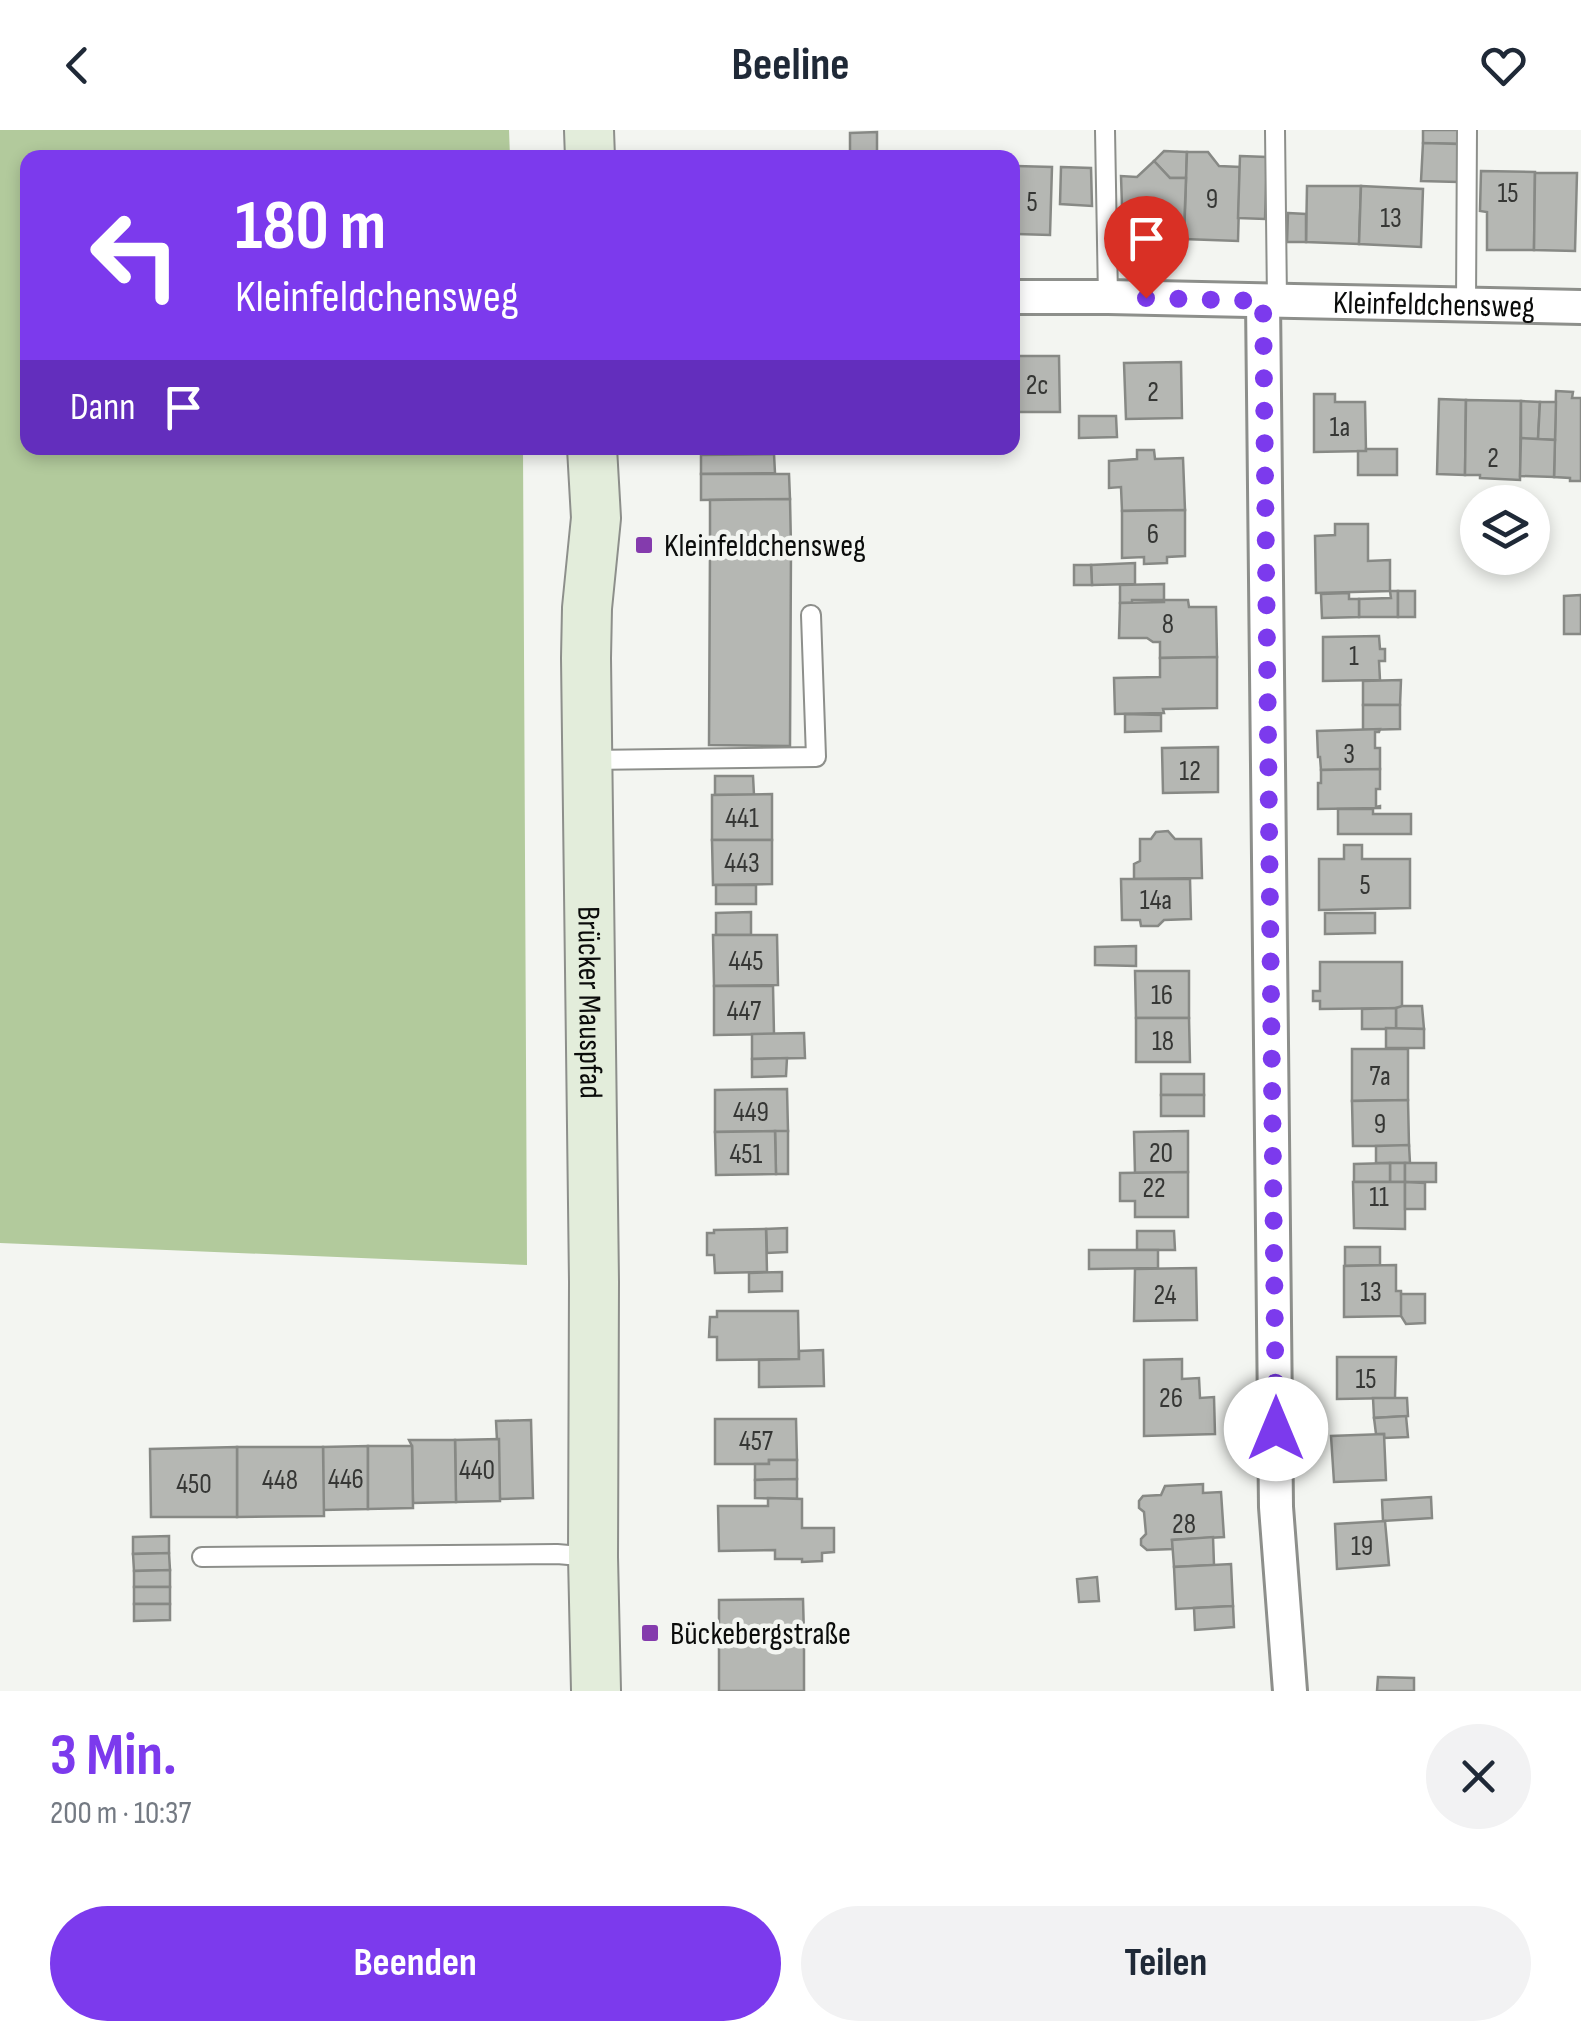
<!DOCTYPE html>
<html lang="de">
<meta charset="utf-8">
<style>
:root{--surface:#fff;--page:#f2f2f3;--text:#1f2937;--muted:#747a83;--accent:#7c3aed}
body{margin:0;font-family:"Sofia Sans Condensed",sans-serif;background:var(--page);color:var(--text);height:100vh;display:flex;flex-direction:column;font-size:38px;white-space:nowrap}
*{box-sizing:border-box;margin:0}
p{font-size:32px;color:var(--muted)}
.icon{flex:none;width:55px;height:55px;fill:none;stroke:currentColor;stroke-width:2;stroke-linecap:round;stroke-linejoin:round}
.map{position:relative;height:1561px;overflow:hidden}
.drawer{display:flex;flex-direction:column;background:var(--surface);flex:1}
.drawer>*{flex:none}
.hud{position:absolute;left:20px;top:20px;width:1000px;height:305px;border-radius:20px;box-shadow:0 5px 15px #0003;background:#7c3aed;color:#fff;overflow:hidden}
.fabs{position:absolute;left:1460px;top:355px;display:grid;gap:20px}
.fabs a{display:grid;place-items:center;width:90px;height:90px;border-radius:50%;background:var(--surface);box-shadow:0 5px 15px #0003;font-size:50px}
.pin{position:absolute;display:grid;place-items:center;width:85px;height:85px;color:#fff;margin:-102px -42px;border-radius:50% 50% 50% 0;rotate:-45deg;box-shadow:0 0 10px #0007}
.pin .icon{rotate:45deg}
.me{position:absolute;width:110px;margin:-55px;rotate:0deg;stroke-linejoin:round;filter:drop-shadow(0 0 8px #0008)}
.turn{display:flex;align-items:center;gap:35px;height:210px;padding:0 50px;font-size:45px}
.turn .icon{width:130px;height:130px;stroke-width:2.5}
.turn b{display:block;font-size:70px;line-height:85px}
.then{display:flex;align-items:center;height:95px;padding:0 50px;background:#0003;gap:20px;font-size:38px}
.round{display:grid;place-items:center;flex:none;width:105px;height:105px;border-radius:52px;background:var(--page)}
.head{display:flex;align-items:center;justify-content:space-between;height:170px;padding:0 50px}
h1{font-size:60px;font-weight:700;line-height:75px;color:var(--accent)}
.primary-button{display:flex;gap:20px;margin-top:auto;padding:20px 50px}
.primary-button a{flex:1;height:115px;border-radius:60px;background:var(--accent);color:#fff;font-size:40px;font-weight:700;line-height:115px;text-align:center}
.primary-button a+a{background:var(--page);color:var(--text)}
header{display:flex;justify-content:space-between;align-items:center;height:130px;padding:0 50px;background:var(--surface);font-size:45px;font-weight:700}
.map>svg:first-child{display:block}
.green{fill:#b2ca9c}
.building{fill:#b5b7b3;stroke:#878985;stroke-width:2.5}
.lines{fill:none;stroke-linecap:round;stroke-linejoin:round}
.lane-casing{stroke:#8d8f8b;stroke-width:22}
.street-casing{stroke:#8d8f8b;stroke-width:38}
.secondary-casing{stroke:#8d8f8b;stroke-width:52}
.lane{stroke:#fff;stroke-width:18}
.street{stroke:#fff;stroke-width:32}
.secondary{stroke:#e3eddb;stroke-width:48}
.route{stroke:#7c3aed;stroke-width:18;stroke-dasharray:0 32.4}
.poi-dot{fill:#843bad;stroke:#f3f5f1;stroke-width:4}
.labels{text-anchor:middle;stroke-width:9;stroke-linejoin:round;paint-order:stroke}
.number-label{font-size:28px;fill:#363735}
.street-label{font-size:32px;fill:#0b0c0b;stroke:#f3f5f1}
.poi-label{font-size:32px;fill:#0b0c0b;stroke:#f3f5f1;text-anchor:start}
</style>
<header><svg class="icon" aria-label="back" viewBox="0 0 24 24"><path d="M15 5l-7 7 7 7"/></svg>Beeline<svg class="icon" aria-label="heart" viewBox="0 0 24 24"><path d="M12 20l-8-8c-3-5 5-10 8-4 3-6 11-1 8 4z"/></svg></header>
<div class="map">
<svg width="1581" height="1561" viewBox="0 0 1581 1561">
<rect width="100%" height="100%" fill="#f3f5f1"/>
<polygon class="green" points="0,0 509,0 510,27 28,28 28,318 523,318 527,1135 0,1113"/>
<g class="building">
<polygon points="1423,0 1459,0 1459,14 1423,13"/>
<polygon points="877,2 877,28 850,28 850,3"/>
<polygon points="1423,13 1459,14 1458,52 1421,51"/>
<polygon points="1164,21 1187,22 1186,48 1170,48 1154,31"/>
<polygon points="1187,22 1208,22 1219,36 1240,37 1238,111 1184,109"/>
<polygon points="1240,26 1267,27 1265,89 1238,88"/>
<polygon points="1154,31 1170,48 1186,48 1184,101 1160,101 1152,108 1122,76 1121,46 1137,47"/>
<polygon points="1012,36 1052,37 1050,105 1012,104"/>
<polygon points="1061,37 1091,38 1092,76 1060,74"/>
<polygon points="1481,41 1535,42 1534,120 1487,120 1487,82 1480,81"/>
<polygon points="1535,43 1577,43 1575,121 1534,120"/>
<polygon points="1307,56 1361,56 1359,114 1306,112"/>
<polygon points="1361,56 1423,59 1421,117 1359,114"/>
<polygon points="1288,83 1306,84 1306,112 1287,112"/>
<polygon points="1014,226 1059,226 1060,282 1014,282"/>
<polygon points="1181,232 1182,288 1126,289 1124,233"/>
<polygon points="1556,261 1573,262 1572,268 1581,268 1581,351 1570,351 1570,348 1554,347"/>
<polygon points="1314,264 1335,264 1335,272 1365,272 1366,321 1314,322"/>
<polygon points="1439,269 1466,270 1465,345 1437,344"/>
<polygon points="1466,270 1521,271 1520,350 1480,348 1480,345 1465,345"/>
<polygon points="1521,271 1540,272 1538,309 1521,309"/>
<polygon points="1540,272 1556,272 1555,310 1538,309"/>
<polygon points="1079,286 1116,286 1117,307 1079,308"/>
<polygon points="1521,308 1555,310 1554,347 1520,346"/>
<polygon points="1366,319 1397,319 1397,345 1358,345 1358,321 1366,321"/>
<polygon points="1137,320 1154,320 1155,329 1183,328 1185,380 1122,381 1121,357 1109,358 1109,331 1137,329"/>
<polygon points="774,324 775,343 701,344 701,325"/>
<polygon points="701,344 789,344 790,369 701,370"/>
<polygon points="790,369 791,417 710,418 710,370"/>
<polygon points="1185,380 1185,426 1167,427 1167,433 1144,434 1144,427 1122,428 1122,381"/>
<polygon points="1335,394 1368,394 1368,431 1390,430 1390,461 1316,463 1315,406 1335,405"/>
<polygon points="791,417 790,616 709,615 710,418"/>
<polygon points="1135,433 1135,454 1092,455 1091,435"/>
<polygon points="1074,435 1091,435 1092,455 1074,455"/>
<polygon points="1164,454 1164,470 1132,470 1132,473 1120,473 1120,455"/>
<polygon points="1390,461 1398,461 1398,487 1359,487 1359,469 1391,468"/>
<rect x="1398" y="461" width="17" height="26"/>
<polygon points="1349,463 1349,469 1359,469 1359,487 1322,488 1321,464"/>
<polygon points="1581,465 1581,504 1564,504 1564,466"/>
<polygon points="1164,470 1188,470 1189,477 1216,477 1217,527 1160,528 1160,512 1153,512 1147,508 1119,508 1120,473 1164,472"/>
<polygon points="1379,506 1380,519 1385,519 1385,531 1379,531 1380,550 1323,551 1323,507"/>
<polygon points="1217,527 1217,578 1163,579 1164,583 1115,584 1114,548 1160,547 1160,528"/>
<polygon points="1401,550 1400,575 1363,575 1363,551"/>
<polygon points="1363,575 1400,575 1400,599 1363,600"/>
<polygon points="1125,584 1161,585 1161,601 1125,602"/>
<polygon points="1380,599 1379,602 1375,602 1375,618 1380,618 1380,639 1321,640 1320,627 1318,627 1317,601"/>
<polygon points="1218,617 1218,662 1163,663 1162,618"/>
<polygon points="1380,639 1380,659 1376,659 1376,677 1380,676 1380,678 1318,679 1318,653 1321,653 1321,640"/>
<polygon points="715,646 753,646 754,665 715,665"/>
<polygon points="772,664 772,710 712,710 712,665"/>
<polygon points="1338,679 1373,679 1373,684 1411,684 1411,704 1338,704"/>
<polygon points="1168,701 1175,709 1201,709 1202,748 1134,749 1134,734 1140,731 1140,709 1151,709 1156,702"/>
<polygon points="712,710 772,710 772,754 713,755"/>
<polygon points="1344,715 1362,715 1362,729 1410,729 1410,778 1319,780 1319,729 1344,729"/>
<polygon points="1121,749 1190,749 1191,789 1164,790 1158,796 1141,796 1140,790 1122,790"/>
<rect x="716" y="755" width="40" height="19"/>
<polygon points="751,782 751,805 716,805 716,783"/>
<polygon points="1325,783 1375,783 1375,803 1325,804"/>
<polygon points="713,805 777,805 778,855 714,856"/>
<polygon points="1136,816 1136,836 1095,835 1095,817"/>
<polygon points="1320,832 1402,832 1402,878 1320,879 1320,871 1313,871 1313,861 1320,861"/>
<polygon points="1135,841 1189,841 1189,888 1136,888"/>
<polygon points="714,856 773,856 774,904 714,905"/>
<polygon points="1402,876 1422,876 1424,899 1396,899 1396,878"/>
<polygon points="1396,878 1396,899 1362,899 1362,879"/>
<polygon points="1136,888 1189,888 1190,932 1136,932"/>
<polygon points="1386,898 1424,899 1424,918 1386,918"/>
<polygon points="804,903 805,928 752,929 752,904"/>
<polygon points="1352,919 1408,919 1408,970 1352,971"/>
<polygon points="787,928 786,946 752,947 752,929"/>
<rect x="1161" y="944" width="43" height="21"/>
<polygon points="787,959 788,1001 715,1002 715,960"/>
<rect x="1161" y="965" width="43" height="21"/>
<polygon points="1408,970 1409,1016 1353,1016 1352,971"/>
<polygon points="775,1001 788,1001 788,1044 776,1044"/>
<polygon points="775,1001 776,1044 716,1045 715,1002"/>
<polygon points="1188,1001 1188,1042 1135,1043 1134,1002"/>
<polygon points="1409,1015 1410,1033 1376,1033 1376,1016"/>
<rect x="1390" y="1033" width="15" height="19"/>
<polygon points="1390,1033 1390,1052 1354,1052 1354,1034"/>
<rect x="1405" y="1033" width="31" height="19"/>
<polygon points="1188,1042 1188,1087 1135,1087 1135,1071 1120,1071 1120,1043"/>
<polygon points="1353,1052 1405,1052 1405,1099 1354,1098"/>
<polygon points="1405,1052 1425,1053 1425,1079 1405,1079"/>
<polygon points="787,1098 787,1122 767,1123 766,1099"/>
<polygon points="766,1099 767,1142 715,1143 714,1125 707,1125 707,1103 714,1103 714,1100"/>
<polygon points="1137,1101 1174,1101 1175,1120 1137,1120"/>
<polygon points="1345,1117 1380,1117 1380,1135 1345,1136"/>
<polygon points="1089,1120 1158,1120 1158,1138 1089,1139"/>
<polygon points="1396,1135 1396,1161 1401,1161 1402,1186 1344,1187 1344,1136"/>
<polygon points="1196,1138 1197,1190 1134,1191 1135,1139"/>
<polygon points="782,1142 782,1161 749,1162 749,1143"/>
<polygon points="1401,1164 1425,1164 1425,1193 1406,1194 1401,1186"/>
<polygon points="717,1181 798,1181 799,1229 717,1230 717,1207 709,1207 710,1187 717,1187"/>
<polygon points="823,1220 824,1256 759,1257 759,1230 799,1229 799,1221"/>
<polygon points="1337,1227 1396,1227 1395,1268 1337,1269"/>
<polygon points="1182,1229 1182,1249 1199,1248 1200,1268 1214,1267 1215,1304 1144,1306 1144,1230"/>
<polygon points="1373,1268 1407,1268 1408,1286 1374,1288"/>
<polygon points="1406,1286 1408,1307 1384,1308 1384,1304 1376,1304 1374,1288"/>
<polygon points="715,1289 796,1289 797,1330 769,1330 769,1334 715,1334"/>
<polygon points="531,1290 533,1368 500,1369 496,1291"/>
<polygon points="1384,1304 1386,1350 1334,1352 1331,1306"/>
<polygon points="499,1309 500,1371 456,1372 455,1310"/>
<polygon points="409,1310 455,1310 456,1372 413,1373 412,1316"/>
<polygon points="368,1316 368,1379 323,1380 323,1317"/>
<polygon points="368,1316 412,1316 413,1378 368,1379"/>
<polygon points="237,1317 323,1317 324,1386 237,1387"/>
<polygon points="237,1317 237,1387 151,1387 150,1319"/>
<polygon points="769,1330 797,1330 797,1349 755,1350 755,1334 769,1334"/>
<polygon points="797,1349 797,1369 755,1368 755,1350"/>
<polygon points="1203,1354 1203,1363 1221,1362 1224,1407 1172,1410 1173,1419 1147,1420 1141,1415 1141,1409 1146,1404 1144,1382 1139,1378 1139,1371 1143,1366 1161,1365 1165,1356"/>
<polygon points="1431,1367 1432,1388 1383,1391 1382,1370"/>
<polygon points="768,1368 802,1369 802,1398 834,1398 834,1422 822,1423 822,1431 802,1432 802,1429 775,1429 775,1420 719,1421 718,1376 768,1376"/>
<polygon points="1385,1391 1389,1435 1337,1439 1335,1394"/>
<polygon points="169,1406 169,1423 133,1424 133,1407"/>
<polygon points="1213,1407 1214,1435 1174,1437 1172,1410"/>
<polygon points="169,1423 170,1440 134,1441 133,1424"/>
<polygon points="1231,1434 1233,1476 1176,1479 1174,1437"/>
<polygon points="170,1440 170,1457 134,1457 134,1441"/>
<polygon points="1097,1447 1099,1471 1079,1472 1077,1449"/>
<rect x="134" y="1457" width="36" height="17"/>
<polygon points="803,1469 804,1506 719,1506 719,1470"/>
<polygon points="134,1474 170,1474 170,1490 134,1491"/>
<polygon points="1233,1476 1234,1497 1195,1500 1194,1478"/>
<rect x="719" y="1506" width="85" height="55"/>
<polygon points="1378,1547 1414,1548 1414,1561 1377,1561"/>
</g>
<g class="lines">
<g class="lane-casing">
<g id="lane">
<polyline points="1105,0 1108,167"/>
<polyline points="1275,0 1277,171"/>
<polyline points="1466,173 1467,0"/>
<polyline points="589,630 816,627 811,485"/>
<polyline points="202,1427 557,1424 592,1427"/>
</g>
</g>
<g class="street-casing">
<g id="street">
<path id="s1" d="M 1012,167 L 1108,167 L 1581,177"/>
<polyline points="1263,171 1276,1377 1290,1561"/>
</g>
</g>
<g class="secondary-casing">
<g id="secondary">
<polyline points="589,0 590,28"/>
<path id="s2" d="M 592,318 L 596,388 L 587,478 L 586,528 L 594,1152 L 593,1427 L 596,1561"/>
</g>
</g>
<use href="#lane" class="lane"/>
<use href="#street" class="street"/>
<use href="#secondary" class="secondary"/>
</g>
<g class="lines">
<polyline class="route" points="1146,168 1263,171 1276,1299"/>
</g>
<g class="poi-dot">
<rect x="634" y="405" width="20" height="20" rx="5"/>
<rect x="640" y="1493" width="20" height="20" rx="5"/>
</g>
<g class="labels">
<g class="number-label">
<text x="1508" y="72">15</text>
<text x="1212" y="78">9</text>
<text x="1032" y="81">5</text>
<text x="1391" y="97">13</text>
<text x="1037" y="264">2c</text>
<text x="1153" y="271">2</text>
<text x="1340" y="306">1a</text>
<text x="1493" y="337">2</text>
<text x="1153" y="413">6</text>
<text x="1168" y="503">8</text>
<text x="1354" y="535">1</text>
<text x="1349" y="633">3</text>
<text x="1190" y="650">12</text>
<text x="742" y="697">441</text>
<text x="742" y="742">443</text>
<text x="1365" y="764">5</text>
<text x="1156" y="779">14a</text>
<text x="746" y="840">445</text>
<text x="1162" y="874">16</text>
<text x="744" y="890">447</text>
<text x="1163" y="920">18</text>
<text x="1380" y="955">7a</text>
<text x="751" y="991">449</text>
<text x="1380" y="1003">9</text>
<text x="1161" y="1032">20</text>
<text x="746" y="1033">451</text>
<text x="1154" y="1067">22</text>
<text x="1379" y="1076">11</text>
<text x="1371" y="1171">13</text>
<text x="1165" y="1174">24</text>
<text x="1366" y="1258">15</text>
<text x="1171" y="1277">26</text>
<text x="756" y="1320">457</text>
<text x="477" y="1349">440</text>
<text x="346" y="1358">446</text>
<text x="280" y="1359">448</text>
<text x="194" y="1363">450</text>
<text x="1184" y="1403">28</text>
<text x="1362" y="1425">19</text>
</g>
<g class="street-label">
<text dy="11" stroke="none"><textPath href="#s1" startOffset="422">Kleinfeldchensweg</textPath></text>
<text dy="11" stroke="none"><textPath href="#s2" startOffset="555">Brücker Mauspfad</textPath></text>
</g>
<g class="poi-label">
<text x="664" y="426">Kleinfeldchensweg</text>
<text x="670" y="1514">Bückebergstraße</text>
</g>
</g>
</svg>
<div class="fabs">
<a><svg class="icon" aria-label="layers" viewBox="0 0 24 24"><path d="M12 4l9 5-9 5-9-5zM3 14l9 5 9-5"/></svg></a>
</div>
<div class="pin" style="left:1146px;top:168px;background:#d93025"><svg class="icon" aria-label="arrive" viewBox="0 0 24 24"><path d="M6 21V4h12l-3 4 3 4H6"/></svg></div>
<svg class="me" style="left:1276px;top:1299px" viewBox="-20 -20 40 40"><circle r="19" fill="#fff"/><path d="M0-13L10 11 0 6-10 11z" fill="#7c3aed"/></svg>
<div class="hud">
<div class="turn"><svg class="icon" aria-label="left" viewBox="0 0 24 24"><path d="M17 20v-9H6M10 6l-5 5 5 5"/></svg><div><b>180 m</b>Kleinfeldchensweg</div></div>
<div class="then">Dann<svg class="icon" aria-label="arrive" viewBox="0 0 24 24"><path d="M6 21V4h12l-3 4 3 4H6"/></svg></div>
</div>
</div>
<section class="drawer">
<div class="head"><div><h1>3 Min.</h1><p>200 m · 10:37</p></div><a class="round"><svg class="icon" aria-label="close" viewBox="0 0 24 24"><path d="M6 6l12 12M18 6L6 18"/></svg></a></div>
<div class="primary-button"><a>Beenden</a><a>Teilen</a></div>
</section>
